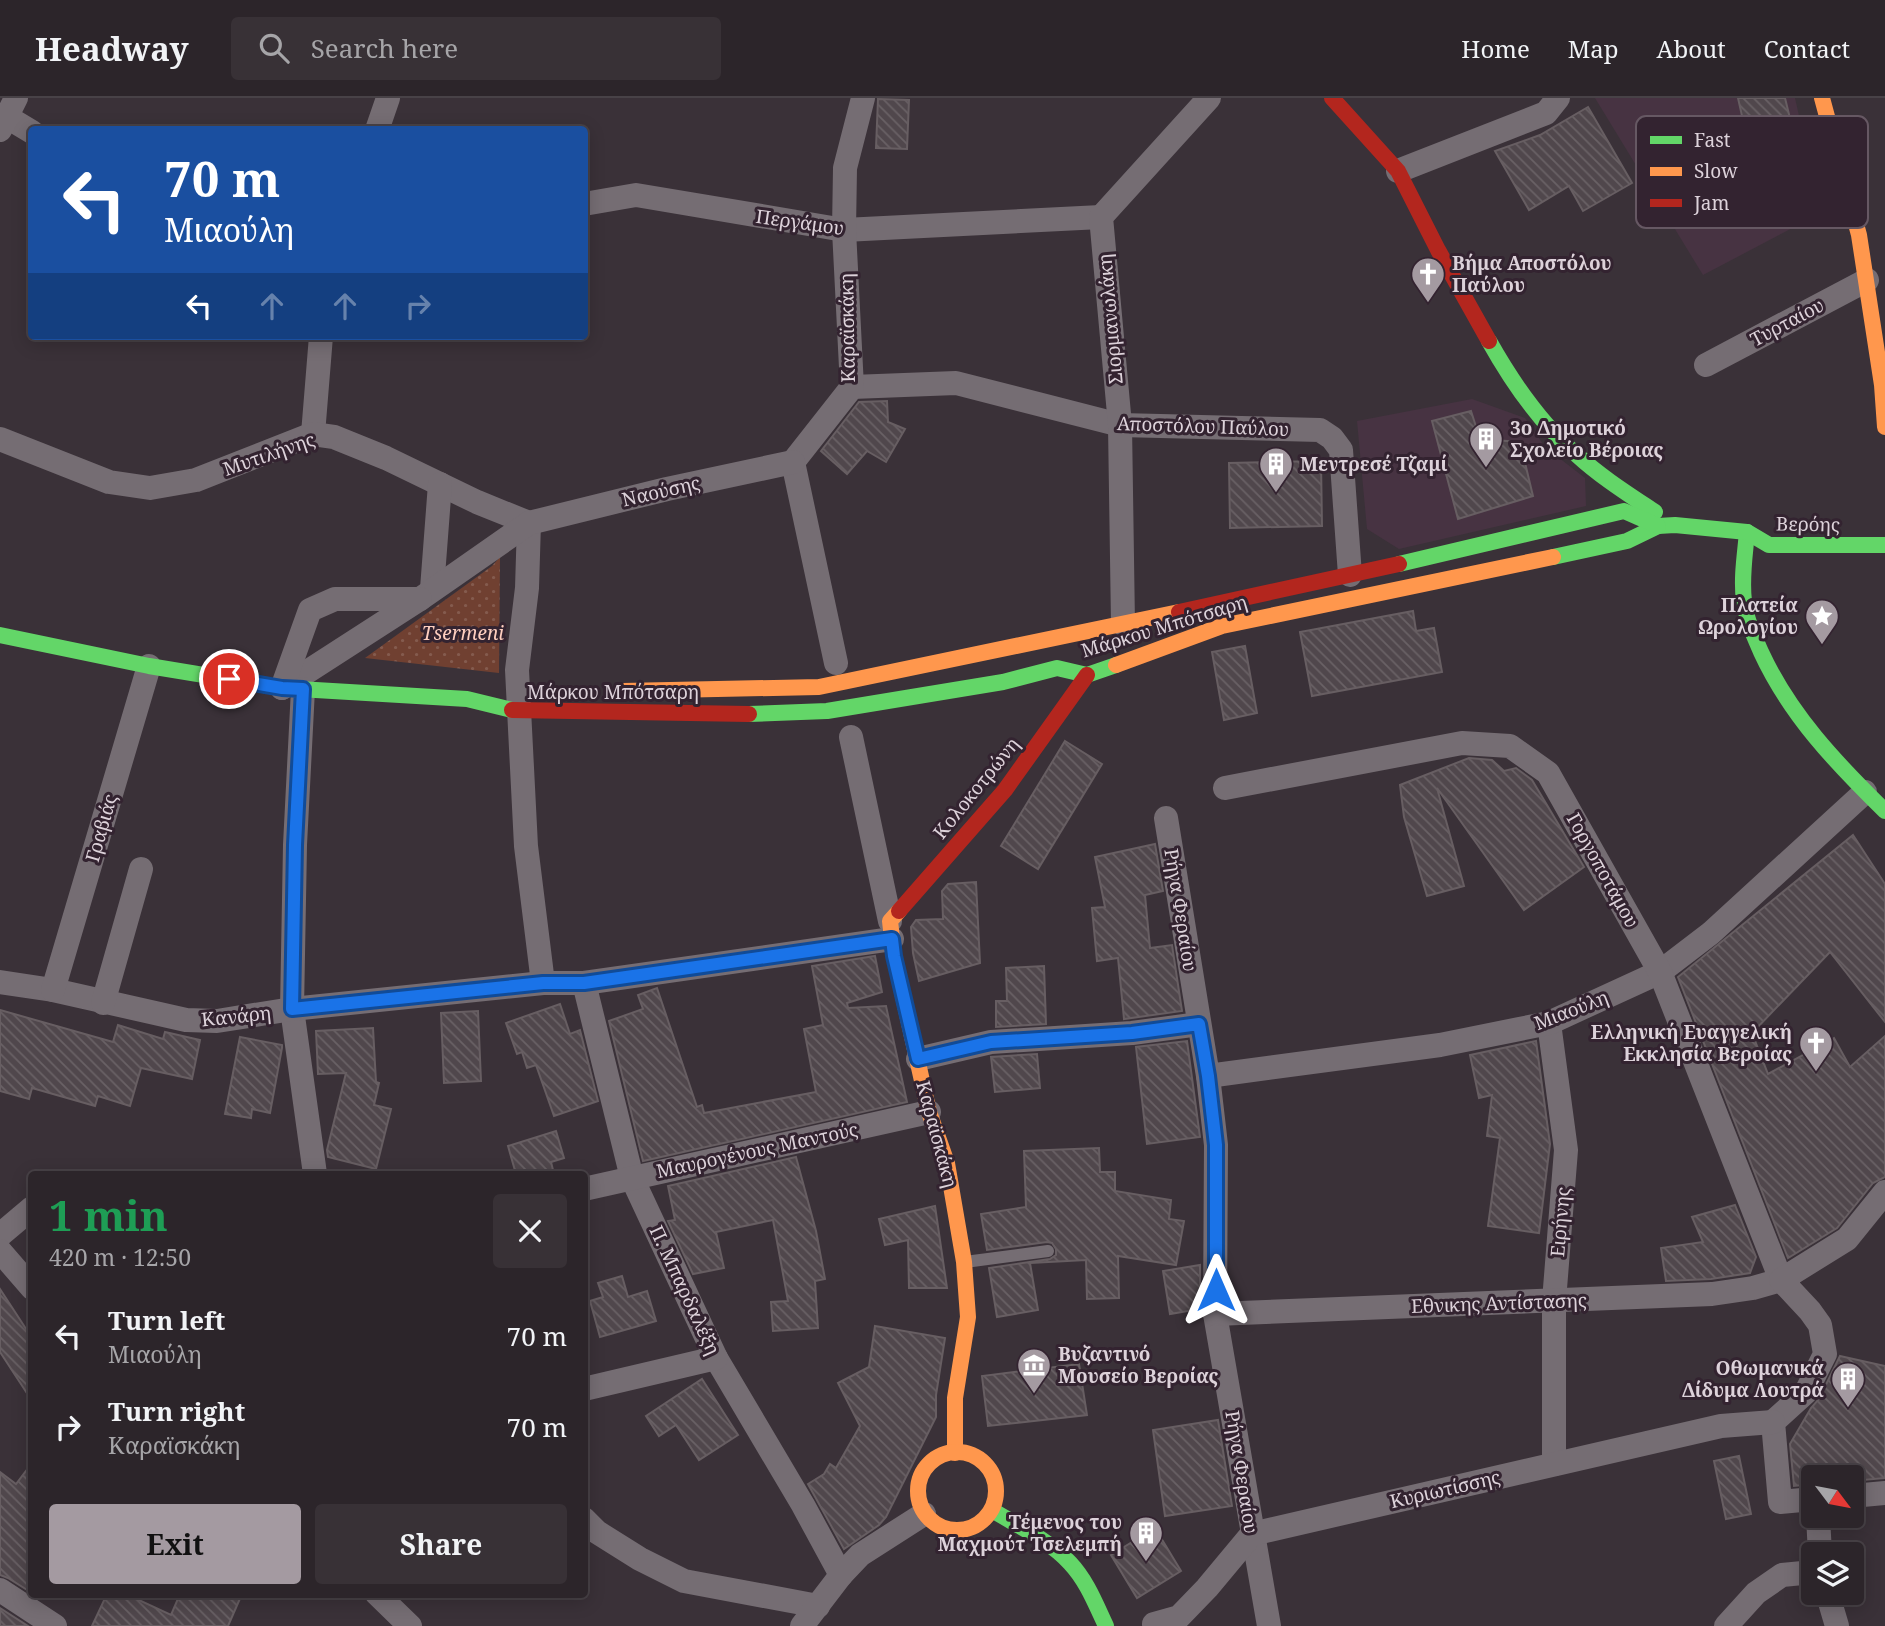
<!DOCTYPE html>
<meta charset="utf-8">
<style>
:root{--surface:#2c252a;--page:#383136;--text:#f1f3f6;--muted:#a6a5a8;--line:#484247;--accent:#a49aa1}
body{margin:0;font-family:"Noto Serif",serif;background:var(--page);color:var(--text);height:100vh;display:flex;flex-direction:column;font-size:26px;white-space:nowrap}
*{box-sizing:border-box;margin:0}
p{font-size:23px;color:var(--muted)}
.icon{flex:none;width:38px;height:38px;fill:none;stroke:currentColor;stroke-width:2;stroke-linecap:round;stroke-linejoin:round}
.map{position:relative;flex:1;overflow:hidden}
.drawer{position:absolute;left:28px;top:1073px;width:560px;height:427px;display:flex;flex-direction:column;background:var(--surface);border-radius:7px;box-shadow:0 4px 18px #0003,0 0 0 2px var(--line)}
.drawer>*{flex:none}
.hud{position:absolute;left:28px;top:28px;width:560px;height:214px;border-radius:7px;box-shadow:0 4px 18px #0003,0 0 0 2px var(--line);background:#1a4fa0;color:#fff;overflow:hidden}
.needle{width:46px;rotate:122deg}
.buttons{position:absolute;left:1801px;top:1367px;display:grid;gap:14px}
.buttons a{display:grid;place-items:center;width:63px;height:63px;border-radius:7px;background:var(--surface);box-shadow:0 4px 18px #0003,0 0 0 2px var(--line);font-size:35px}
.pin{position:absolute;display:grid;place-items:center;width:60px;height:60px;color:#fff;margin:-30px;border:4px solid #fff;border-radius:50%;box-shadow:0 2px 7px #0007}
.me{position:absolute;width:77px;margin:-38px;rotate:0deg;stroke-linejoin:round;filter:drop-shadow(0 0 5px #0008)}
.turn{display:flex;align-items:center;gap:24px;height:147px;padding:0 21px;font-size:32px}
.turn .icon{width:91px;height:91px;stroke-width:2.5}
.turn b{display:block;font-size:49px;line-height:60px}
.lanes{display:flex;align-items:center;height:66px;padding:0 21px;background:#0003;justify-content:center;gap:35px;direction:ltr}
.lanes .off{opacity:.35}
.round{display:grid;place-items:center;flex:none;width:74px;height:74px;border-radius:7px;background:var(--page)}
.headline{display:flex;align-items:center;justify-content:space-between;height:119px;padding:0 21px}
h1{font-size:42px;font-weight:700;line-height:52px;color:#1e9e55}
.cta{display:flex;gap:14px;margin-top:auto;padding:14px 21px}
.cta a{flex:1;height:80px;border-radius:7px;background:var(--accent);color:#111;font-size:28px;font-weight:700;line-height:80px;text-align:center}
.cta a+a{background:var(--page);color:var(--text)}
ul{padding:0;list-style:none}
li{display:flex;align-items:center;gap:21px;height:91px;padding:0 21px}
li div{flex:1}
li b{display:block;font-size:26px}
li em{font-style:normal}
header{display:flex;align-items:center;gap:42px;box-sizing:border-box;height:98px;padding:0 35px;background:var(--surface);border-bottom:2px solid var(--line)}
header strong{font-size:33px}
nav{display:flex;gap:38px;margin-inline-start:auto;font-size:24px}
.search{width:490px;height:63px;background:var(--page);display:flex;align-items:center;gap:18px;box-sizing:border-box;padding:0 24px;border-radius:7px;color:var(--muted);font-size:26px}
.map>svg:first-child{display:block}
.built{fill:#473342}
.grass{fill:url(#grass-dots)}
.building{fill:url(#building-back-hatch);stroke:#675e62;stroke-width:2}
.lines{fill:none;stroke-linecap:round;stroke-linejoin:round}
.lane{stroke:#756d73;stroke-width:12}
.street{stroke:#756d73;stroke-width:24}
.fast{stroke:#63d668;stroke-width:16}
.slow{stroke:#ff974d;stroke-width:16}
.jam{stroke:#b3261e;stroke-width:16}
.route-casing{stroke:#114b97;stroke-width:18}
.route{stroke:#1a73e8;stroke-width:12}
.labels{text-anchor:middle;stroke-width:6;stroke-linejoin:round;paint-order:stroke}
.street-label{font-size:19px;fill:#ddd2da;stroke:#332330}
.poi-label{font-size:19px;font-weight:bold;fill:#ddd2da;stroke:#332330;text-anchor:start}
.park-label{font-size:19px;font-style:italic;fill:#fecebf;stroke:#332330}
.key{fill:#332330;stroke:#665863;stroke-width:2}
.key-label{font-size:19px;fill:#ddd2da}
</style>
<header>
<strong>Headway</strong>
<div class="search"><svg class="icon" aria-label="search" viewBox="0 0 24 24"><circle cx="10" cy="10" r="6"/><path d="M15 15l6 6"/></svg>Search here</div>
<nav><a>Home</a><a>Map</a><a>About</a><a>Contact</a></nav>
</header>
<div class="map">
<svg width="1885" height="1528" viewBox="0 0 1885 1528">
<defs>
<pattern id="grass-dots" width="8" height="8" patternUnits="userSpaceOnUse" patternTransform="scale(1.75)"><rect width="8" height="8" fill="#704031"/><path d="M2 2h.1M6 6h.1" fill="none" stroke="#845b4e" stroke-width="1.8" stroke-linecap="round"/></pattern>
<pattern id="building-back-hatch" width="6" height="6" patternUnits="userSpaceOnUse" patternTransform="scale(1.75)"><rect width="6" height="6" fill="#50474c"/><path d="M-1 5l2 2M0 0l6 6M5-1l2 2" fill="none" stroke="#696165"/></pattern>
</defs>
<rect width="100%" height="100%" fill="#3a3138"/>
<g class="built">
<polygon points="1595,0 1795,0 1821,115 1703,177"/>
<polygon points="1472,301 1525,320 1545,349 1585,380 1586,408 1399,451 1367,431 1357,323"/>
</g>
<polygon class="grass" points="500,459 499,575 365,560 492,468"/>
<g class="building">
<polygon points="1738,0 1785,0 1809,98 1763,112"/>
<polygon points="878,1 909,2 907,51 876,50"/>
<polygon points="1588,9 1632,85 1583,113 1569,88 1529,112 1495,53 1540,37"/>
<polygon points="887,303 888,324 905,331 886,364 867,353 847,376 821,353 859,304"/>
<polygon points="1471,313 1480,341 1520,344 1533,398 1458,421 1432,323"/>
<polygon points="1321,363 1322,428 1230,430 1229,365"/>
<polygon points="1413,513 1416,533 1434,530 1442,574 1312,598 1300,534"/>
<polygon points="1245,548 1257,615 1224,622 1212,554"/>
<polygon points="1065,643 1102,666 1038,771 1001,748"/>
<polygon points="1469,660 1492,662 1504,673 1516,670 1532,682 1584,769 1524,812 1437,690 1464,788 1427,798 1404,719 1400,687"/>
<polygon points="1853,737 1885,786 1885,924 1830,854 1752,935 1768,976 1834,940 1850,969 1885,938 1885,1079 1873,1085 1837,1130 1788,1160 1678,879"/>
<polygon points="1155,746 1163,793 1145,797 1150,850 1172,847 1182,913 1124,921 1118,860 1097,863 1092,810 1105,809 1095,759"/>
<polygon points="976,784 980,865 919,883 913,855 911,829 916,822 943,821 942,793 948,786"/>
<polygon points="875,858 882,894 847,905 848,910 886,908 907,1004 643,1063 609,923 643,911 638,897 657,890 697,1009 702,1007 704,1015 816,994 804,931 823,927 812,868"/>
<polygon points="1044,868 1046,926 996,929 996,903 1007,903 1006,870"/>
<polygon points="560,906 570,936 580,932 598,1003 554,1018 536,967 527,970 522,954 517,956 506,925"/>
<polygon points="0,912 113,944 118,927 163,941 165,934 200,942 192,981 141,970 130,1008 98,998 95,1008 32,990 29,1001 0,993"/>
<polygon points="478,913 481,983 444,985 441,915"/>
<polygon points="373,930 376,984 379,985 374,1007 391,1011 376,1071 328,1059 327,1052 346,975 318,976 316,933"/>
<polygon points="240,939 282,947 282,950 270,1015 252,1011 251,1020 225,1016"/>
<polygon points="1187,943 1200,1039 1147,1046 1136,949"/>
<polygon points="1536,943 1550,1046 1539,1135 1488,1128 1500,1040 1487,1038 1492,997 1479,1000 1470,957"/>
<polygon points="1037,956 1040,990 995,994 991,959"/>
<polygon points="556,1033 564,1060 551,1064 554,1076 516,1076 508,1048"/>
<polygon points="1099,1050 1100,1074 1115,1074 1115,1093 1171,1102 1169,1121 1184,1123 1176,1167 1118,1158 1119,1200 1087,1201 1086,1162 1030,1165 1038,1212 997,1219 989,1170 1050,1161 1056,1157 1056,1151 1052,1145 1047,1144 987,1152 981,1116 1026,1109 1024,1053"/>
<polygon points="796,1059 816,1133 825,1181 815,1183 818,1230 773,1233 771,1204 788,1203 773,1122 716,1134 724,1170 693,1176 668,1123 675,1122 668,1088"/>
<polygon points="1735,1107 1756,1159 1750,1175 1711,1181 1666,1183 1661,1150 1703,1144 1692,1119"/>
<polygon points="935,1108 947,1190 909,1190 908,1142 885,1147 879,1121"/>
<polygon points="1200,1167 1200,1211 1170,1216 1163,1173"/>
<polygon points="622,1178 628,1199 647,1193 656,1223 600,1239 590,1203 603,1199 598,1185"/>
<polygon points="0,1191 32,1240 32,1303 0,1254"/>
<polygon points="875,1228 945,1240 936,1297 936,1319 886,1419 879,1427 844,1451 808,1386 824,1376 830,1366 836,1370 860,1328 838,1285 869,1269"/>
<polygon points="1840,1258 1885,1268 1885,1380 1852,1383 1852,1379 1813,1379 1813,1386 1794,1388 1790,1346 1811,1310 1819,1301"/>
<polygon points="1079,1266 1087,1317 988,1328 982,1278"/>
<polygon points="702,1281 738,1337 699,1362 676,1327 659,1338 646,1318"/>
<polygon points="1218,1322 1232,1408 1165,1418 1153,1332"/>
<polygon points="1739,1358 1751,1416 1726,1421 1714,1363"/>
<polygon points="32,1365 32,1495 8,1480 0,1477 0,1374 16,1386"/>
<polygon points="1155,1430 1181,1473 1137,1500 1111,1457"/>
<polygon points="107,1496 126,1496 171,1517 180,1496 242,1496 228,1528 92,1528"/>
<polygon points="0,1510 28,1528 0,1528"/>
</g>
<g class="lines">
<polyline class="lane" points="965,1164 1048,1153"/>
<g class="street">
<polyline points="7,19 32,34"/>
<polyline points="0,32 16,0"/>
<polyline points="377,32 388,0"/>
<polyline points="1398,73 1546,15 1558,0"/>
<polyline points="584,106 636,97 844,132 1101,119"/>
<polyline points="1706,267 1867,182"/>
<polyline points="852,289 956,285 1120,327 1320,332 1332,340 1341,352 1350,477"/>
<polyline points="313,336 321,238"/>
<polyline points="0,341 109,384 150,390 196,382 313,336 334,339 386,360 477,404 529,425"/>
<polyline points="793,364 852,289 844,132 845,70 863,0"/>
<polyline points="793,364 836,565"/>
<polyline points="529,425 527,490 517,572 526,748 543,885"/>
<polyline points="432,491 440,386"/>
<polyline points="1123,526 1120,327 1101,119 1209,0"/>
<polyline points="282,590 420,501 529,425 667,391 793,364"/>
<polyline points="282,590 310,512 335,501 420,501"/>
<polyline points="303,591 295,747 292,911 315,1076"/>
<polyline points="851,639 890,823"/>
<polyline points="1166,720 1208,978 1216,1047 1215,1216 1269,1528"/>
<polyline points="0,884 53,892 186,922 217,923 292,911 543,885 584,885 892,841"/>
<polyline points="584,885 632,1080 716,1260 803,1407 841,1477"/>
<polyline points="53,892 149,568"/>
<polyline points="103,905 141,771"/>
<polyline points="1549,925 1566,1052 1554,1203 1554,1366"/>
<polyline points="918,961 991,944 1132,935 1199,926"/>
<polyline points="1208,978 1440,947 1549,925 1660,874 1711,835 1865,694"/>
<polyline points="584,1091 929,1014"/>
<polyline points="0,1137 32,1110"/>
<polyline points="0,1153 32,1190"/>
<polyline points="1215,1216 1712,1196 1753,1190 1781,1182 1660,874 1548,675 1510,648 1462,645 1225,690"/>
<polyline points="584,1291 716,1260"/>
<polyline points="1852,1398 1885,1395"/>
<polyline points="1813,1401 1780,1404 1773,1324 1806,1294 1825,1256 1820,1227 1810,1213 1781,1182 1847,1141 1885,1094"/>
<polyline points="1818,1418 1820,1456"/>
<polyline points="584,1421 597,1434 640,1461 684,1483 818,1508"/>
<polyline points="0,1492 55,1528"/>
<polyline points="1827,1494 1837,1528"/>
<polyline points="377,1496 410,1528"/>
<polyline points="1154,1526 1179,1519 1207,1490 1252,1436 1721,1328 1773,1324"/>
<polyline points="802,1528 841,1477 860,1457 924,1416"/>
<polyline points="1726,1528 1756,1495 1782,1477 1813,1474"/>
</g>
<g class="fast">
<path d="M 1489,243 C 1512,284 1541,326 1577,357 C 1601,379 1628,396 1655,414"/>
<path d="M 1747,434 C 1745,457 1741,480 1744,503 C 1746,521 1754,538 1761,554 C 1790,617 1836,665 1885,713"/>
<polyline points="1553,459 1627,443 1658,428 1675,427 1747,434 1769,447 1885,447"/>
<polyline points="1399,466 1624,413 1658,428"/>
<polyline points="0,537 149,568 282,590 467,601 512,612"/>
<polyline points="749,616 827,613 1003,584 1057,570 1087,577 1116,567"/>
<path d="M 992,1412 C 1018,1428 1049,1442 1070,1465 C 1087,1483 1096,1507 1106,1528"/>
</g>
<g class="slow">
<polyline points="1822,0 1859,137 1882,287 1885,329"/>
<polyline points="1116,567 1222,528 1553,459"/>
<polyline points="623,593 819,589 1179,514"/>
<polyline points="899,813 890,823 894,858 929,1014 947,1065 964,1164 968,1219 955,1300 955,1355"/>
<circle cx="957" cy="1393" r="39"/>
</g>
<g class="jam">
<polyline points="1332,0 1398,73 1438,152 1489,243"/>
<polyline points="1179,514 1399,466"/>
<polyline points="512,612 749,616"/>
<polyline points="899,813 1005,692 1087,577"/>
</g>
</g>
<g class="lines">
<g class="route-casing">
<polyline id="route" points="229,581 282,590 303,591 295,747 292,911 543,885 584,885 892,841 894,858 918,961 991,944 1132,935 1199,926 1208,978 1216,1047 1216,1192"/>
</g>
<use href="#route" class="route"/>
</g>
<defs>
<g id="church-pin" transform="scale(1.75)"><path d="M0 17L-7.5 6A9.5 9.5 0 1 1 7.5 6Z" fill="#a49aa1" stroke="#332330"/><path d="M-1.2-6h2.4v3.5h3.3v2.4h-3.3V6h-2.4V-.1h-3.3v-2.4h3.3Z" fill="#fff"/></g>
<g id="building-pin" transform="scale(1.75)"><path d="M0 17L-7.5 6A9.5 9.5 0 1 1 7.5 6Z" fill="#a49aa1" stroke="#332330"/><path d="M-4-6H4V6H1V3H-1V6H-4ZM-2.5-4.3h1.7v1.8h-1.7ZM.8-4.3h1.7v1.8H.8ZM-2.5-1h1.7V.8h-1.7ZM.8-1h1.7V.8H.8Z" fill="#fff"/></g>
<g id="sight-pin" transform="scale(1.75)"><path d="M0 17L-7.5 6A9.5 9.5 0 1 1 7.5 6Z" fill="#a49aa1" stroke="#332330"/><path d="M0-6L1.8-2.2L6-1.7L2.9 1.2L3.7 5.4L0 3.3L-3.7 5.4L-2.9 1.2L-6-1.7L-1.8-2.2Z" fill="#fff"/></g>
<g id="museum-pin" transform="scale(1.75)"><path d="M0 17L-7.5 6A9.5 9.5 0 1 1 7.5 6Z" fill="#a49aa1" stroke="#332330"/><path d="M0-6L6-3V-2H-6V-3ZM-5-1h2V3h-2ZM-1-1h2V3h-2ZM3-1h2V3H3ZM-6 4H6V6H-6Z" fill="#fff"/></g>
</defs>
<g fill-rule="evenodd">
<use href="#church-pin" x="1428" y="176"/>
<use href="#building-pin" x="1486" y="341"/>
<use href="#building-pin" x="1276" y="366"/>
<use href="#sight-pin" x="1822" y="518"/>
<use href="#church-pin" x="1816" y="945"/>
<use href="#museum-pin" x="1034" y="1267"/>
<use href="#building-pin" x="1848" y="1281"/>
<use href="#building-pin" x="1146" y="1435"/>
</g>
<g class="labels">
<g class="street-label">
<text transform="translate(800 124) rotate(8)" y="7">Περγάμου</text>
<text transform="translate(1110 221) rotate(-95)" y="7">Σιορμανωλάκη</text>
<text transform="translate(1787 224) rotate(-28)" y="7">Τυρταίου</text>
<text transform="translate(847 230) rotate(-91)" y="7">Καραϊσκάκη</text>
<text transform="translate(1203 328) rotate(2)" y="7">Αποστόλου Παύλου</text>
<text transform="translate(269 356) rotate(-19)" y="7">Mυτιλήνης</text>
<text transform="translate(661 393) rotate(-13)" y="7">Ναούσης</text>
<text transform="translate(1808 426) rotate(1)" y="7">Βερόης</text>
<text transform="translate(1164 528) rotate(-17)" y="7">Μάρκου Μπότσαρη</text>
<text x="613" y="601">Μάρκου Μπότσαρη</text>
<text transform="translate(976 690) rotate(-51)" y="7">Κολοκοτρώνη</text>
<text transform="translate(101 730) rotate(-74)" y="7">Γραβιάς</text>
<text transform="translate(1603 772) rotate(61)" y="7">Γοργοποτάμου</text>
<text transform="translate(1181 812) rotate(81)" y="7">Ρήγα Φεραίου</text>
<text transform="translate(1571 912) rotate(-21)" y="7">Μιαούλη</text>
<text transform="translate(236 918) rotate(-6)" y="7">Κανάρη</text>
<text transform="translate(937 1036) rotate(75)" y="7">Καραϊσκάκη</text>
<text transform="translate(757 1052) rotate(-12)" y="7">Μαυρογένους Μαντούς</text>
<text transform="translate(1560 1124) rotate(-85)" y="7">Ειρήνης</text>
<text transform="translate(685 1192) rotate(65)" y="7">Π. Μπαρδαλέξη</text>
<text transform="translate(1499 1205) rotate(-2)" y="7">Εθνικης Αντίστασης</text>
<text transform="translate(1242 1374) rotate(81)" y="7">Ρήγα Φεραίου</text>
<text transform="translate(1445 1391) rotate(-13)" y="7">Κυριωτίσσης</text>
</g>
<g class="poi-label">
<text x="1452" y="172">Βήμα Αποστόλου<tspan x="1452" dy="22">Παύλου</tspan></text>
<text x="1510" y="337">3ο Δημοτικό<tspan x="1510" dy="22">Σχολείο Βέροιας</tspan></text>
<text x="1300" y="373">Μεντρεσέ Τζαμί</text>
<text x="1798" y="514" text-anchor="end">Πλατεία<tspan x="1798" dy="22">Ωρολογίου</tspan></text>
<text x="1792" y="941" text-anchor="end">Ελληνική Ευαγγελική<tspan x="1792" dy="22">Εκκλησία Βεροίας</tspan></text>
<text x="1058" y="1263">Βυζαντινό<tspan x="1058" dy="22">Μουσείο Βεροίας</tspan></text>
<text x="1824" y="1277" text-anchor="end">Οθωμανικά<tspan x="1824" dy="22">Δίδυμα Λουτρά</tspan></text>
<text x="1122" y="1431" text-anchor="end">Τέμενος του<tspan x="1122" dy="22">Μαχμούτ Τσελεμπή</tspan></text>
</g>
<g class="park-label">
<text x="463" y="542">Tsermeni</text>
</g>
</g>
<rect x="1636" y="18" width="232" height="112" rx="10" class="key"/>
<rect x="1650" y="38" width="32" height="8" fill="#63d668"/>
<rect x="1650" y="69" width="32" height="9" fill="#ff974d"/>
<rect x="1650" y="101" width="32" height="8" fill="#b3261e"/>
<g class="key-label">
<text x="1694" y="49">Fast</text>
<text x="1694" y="80">Slow</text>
<text x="1694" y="112">Jam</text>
</g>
</svg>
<div class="buttons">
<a><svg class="needle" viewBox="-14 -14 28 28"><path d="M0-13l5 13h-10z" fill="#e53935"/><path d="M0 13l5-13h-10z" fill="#a6a5a8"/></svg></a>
<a><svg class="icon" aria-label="layers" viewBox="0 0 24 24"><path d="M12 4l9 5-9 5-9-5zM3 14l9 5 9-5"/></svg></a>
</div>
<div class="pin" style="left:229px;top:581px;background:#d93025"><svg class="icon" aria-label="arrive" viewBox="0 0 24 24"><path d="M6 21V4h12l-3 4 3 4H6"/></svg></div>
<svg class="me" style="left:1216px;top:1192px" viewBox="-20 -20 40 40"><path d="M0-17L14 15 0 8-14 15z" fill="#1a73e8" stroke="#fff" stroke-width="4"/></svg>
<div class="hud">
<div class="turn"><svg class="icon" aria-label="left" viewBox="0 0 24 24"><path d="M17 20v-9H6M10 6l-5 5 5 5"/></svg><div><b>70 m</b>Μιαούλη</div></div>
<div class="lanes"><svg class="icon" aria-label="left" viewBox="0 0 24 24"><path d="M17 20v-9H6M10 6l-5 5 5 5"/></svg><svg class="icon off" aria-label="ahead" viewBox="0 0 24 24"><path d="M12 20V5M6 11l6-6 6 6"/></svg><svg class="icon off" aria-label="ahead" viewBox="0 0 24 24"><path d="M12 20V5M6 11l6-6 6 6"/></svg><svg class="icon off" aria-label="right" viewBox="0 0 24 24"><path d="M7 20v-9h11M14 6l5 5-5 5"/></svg></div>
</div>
<section class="drawer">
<div class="headline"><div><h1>1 min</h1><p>420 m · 12:50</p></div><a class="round"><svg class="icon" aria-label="close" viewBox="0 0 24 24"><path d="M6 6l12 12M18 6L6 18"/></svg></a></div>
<ul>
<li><svg class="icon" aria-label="left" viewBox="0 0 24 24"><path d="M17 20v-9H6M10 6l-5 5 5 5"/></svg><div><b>Turn left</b><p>Μιαούλη</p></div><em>70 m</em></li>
<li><svg class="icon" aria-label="right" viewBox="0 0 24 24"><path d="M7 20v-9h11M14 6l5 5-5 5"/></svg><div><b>Turn right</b><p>Καραϊσκάκη</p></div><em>70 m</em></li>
</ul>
<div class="cta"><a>Exit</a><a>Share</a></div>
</section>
</div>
